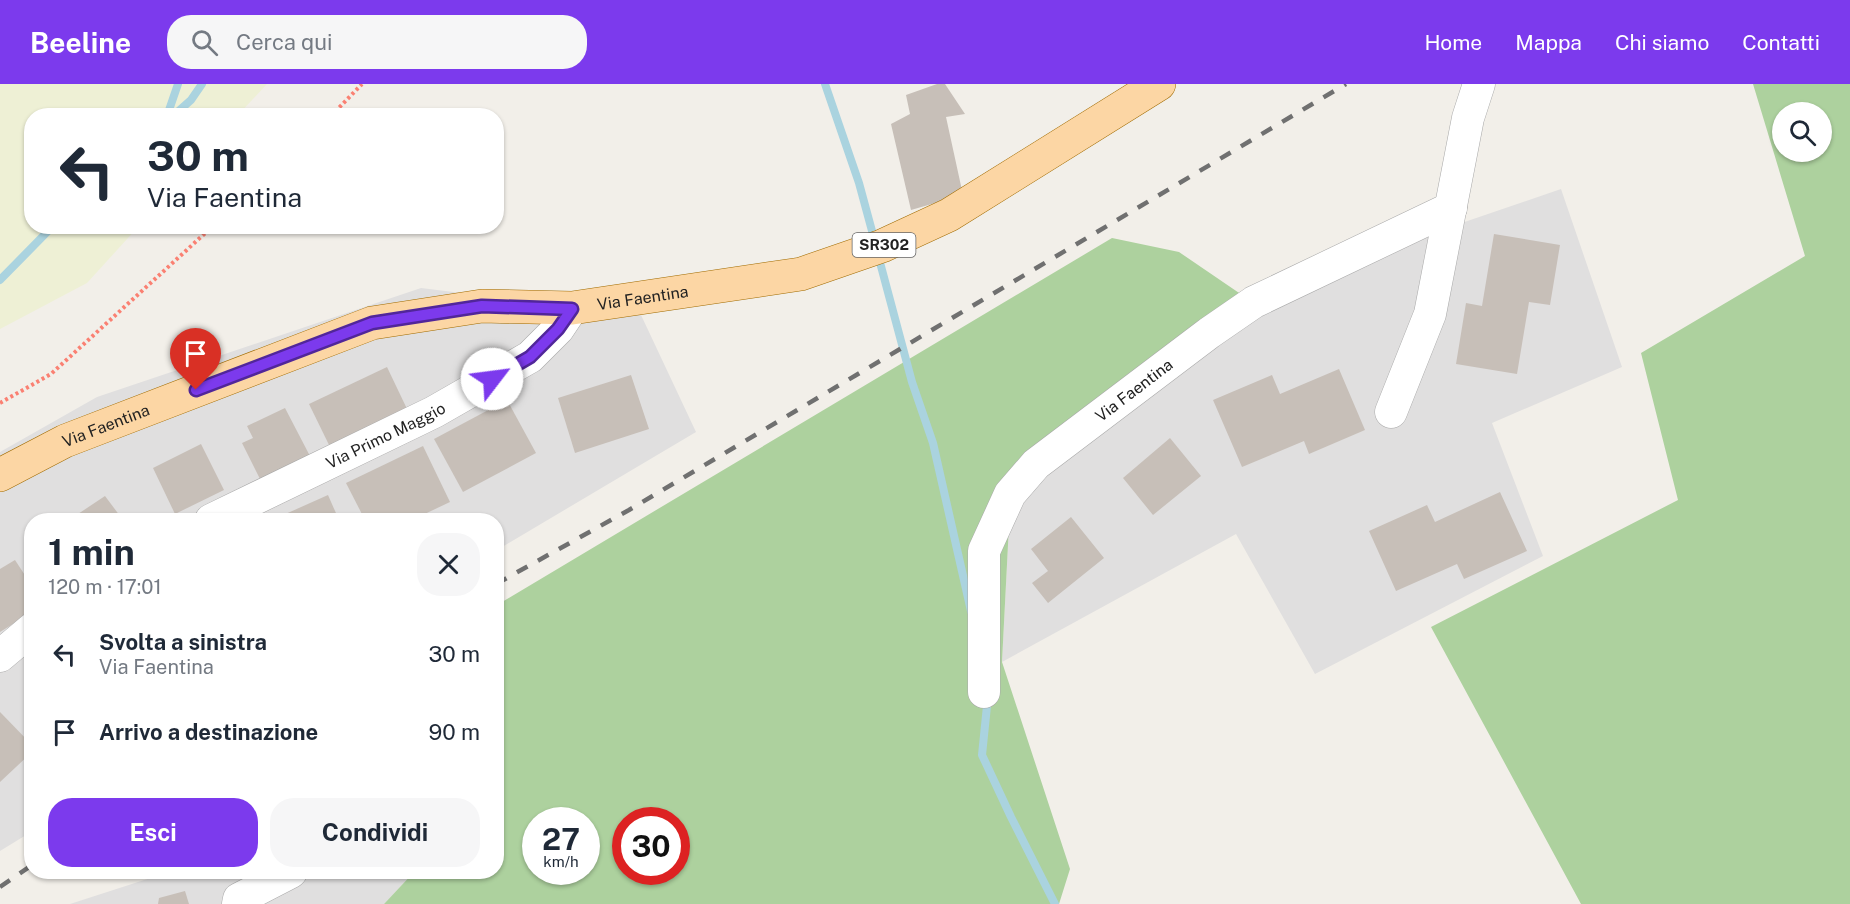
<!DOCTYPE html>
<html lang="it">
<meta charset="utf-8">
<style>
:root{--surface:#fff;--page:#f6f6f7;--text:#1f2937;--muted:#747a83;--accent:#7c3aed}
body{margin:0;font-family:"Public Sans",sans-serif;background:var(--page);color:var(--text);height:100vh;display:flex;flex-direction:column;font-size:22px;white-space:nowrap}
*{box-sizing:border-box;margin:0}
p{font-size:20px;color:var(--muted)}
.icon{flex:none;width:33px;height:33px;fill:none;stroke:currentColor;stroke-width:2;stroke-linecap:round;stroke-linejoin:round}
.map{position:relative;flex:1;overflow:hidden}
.side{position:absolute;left:24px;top:429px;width:480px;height:366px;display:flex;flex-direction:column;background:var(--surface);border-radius:24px;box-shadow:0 2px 4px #0004}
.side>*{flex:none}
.top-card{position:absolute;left:24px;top:24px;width:480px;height:126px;border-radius:24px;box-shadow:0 2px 4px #0004;background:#fff;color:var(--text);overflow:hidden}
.fabs{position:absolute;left:1772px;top:18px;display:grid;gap:12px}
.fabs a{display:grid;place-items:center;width:60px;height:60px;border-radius:50%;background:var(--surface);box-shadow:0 2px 4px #0004;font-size:30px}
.speed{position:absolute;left:522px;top:723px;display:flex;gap:12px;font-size:30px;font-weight:700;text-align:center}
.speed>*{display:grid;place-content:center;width:78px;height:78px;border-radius:50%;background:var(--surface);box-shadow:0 2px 4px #0004;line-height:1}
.speed small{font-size:15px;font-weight:400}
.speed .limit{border:9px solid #d22;background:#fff;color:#111}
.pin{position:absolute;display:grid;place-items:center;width:51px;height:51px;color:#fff;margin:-62px -26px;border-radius:50% 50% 50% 0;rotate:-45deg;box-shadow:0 0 6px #0007}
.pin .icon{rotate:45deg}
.me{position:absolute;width:66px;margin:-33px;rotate:60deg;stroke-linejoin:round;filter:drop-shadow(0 0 4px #0008)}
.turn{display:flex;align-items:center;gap:21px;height:126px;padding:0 24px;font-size:27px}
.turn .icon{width:78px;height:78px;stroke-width:2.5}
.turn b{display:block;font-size:42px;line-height:51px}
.round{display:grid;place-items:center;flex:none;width:63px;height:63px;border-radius:24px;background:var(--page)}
.headline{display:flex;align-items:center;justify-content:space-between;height:102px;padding:0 24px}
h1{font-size:36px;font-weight:700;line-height:45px}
.cta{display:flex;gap:12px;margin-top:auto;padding:12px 24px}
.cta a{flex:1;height:69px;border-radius:24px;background:var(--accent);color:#fff;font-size:24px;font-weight:700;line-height:69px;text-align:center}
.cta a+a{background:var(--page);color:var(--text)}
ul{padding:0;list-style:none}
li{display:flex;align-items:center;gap:18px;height:78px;padding:0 24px}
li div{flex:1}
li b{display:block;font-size:22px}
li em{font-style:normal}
header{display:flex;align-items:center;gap:36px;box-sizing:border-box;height:84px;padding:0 30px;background:var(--accent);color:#fff}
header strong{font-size:28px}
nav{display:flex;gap:33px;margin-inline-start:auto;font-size:21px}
.search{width:420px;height:54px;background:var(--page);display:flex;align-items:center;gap:15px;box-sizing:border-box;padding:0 21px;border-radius:24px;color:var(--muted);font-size:22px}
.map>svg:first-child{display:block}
.residential{fill:#e0dfdf}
.farmland{fill:#eef0d5}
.forest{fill:#add19e;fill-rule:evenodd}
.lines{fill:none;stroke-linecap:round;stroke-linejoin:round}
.stream{stroke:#aad3df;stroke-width:8}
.building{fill:#c7bfb8}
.minor-casing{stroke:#a9a9a9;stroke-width:33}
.primary-casing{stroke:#a06b00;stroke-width:34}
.path{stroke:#fa8072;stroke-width:4;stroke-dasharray:3 3;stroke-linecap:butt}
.minor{stroke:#fff;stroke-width:32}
.primary{stroke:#fcd6a4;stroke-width:33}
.rail{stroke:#707070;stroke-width:4.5;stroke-dasharray:12 12;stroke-linecap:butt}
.route-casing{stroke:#51269a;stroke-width:15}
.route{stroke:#7c3aed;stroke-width:10}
.labels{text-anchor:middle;stroke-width:4.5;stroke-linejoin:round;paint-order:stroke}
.shield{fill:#fff;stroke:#646464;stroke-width:1.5}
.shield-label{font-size:15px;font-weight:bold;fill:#222}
.street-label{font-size:16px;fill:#222;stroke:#fff}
</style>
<header>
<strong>Beeline</strong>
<div class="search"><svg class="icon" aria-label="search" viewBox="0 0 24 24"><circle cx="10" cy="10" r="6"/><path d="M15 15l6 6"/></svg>Cerca qui</div>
<nav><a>Home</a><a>Mappa</a><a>Chi siamo</a><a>Contatti</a></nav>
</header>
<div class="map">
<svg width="1850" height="820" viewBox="0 0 1850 820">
<rect width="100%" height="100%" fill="#f2efe9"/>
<g class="residential">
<polygon points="1561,105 1622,283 1492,339 1543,472 1315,590 1236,450 1002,578 1010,422 1245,213"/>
<polygon points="421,204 641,231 696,348 497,466 496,436 32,436 31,748 0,767 0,368 97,313"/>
<polygon points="169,788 414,788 384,820 70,820"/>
</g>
<polygon class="farmland" points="0,0 267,0 238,31 32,32 32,142 138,143 87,199 0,245"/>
<g class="forest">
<path d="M 1753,0 L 1850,0 L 1850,820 L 1581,820 L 1431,543 L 1678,416 L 1641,269 L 1805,172 ZM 1782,28 L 1821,28 L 1821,68 L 1782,68 Z"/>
<path d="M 1112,154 L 1179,168 L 1245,213 L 1010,422 L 1002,578 L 1070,785 L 1059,820 L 384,820 L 414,788 L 496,788 L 497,521 ZM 536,736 L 586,736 L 586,788 L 536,788 ZM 626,736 L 676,736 L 676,788 L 626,788 Z"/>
</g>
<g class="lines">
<g class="stream">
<polyline points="825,0 859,99 875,158"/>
<polyline points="167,32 178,0"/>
<polyline points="173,32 191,16 202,0"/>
<polyline points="878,171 912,298 933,359 971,527"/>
<polyline points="0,196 53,142"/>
<polyline points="988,612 982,671 1011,733 1055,820"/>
</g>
</g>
<g class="building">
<polygon points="937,0 945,0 965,30 946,33 963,111 911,126 891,40 910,30 906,11"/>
<polygon points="1494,150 1560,161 1550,221 1529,218 1517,290 1456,280 1466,219 1482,222"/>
<polygon points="387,283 408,327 331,365 309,320"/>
<polygon points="1339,285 1365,346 1309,370 1304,357 1242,383 1213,316 1272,291 1280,310"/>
<polygon points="631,291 649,345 575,369 558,314"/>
<polygon points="507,316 536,369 463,408 434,355"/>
<polygon points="285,324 311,374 262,399 242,359 253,354 247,342"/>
<polygon points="1170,354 1201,392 1153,431 1123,394"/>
<polygon points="201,360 224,406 175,430 153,384"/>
<polygon points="423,362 450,418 412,436 365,436 346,399"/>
<polygon points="1500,408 1527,467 1464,495 1457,480 1396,507 1369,447 1427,421 1435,438"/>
<polygon points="328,411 339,436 283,436 281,432"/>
<polygon points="105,412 123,436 69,436"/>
<polygon points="1071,433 1104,474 1048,519 1032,499 1048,487 1031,465"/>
<polygon points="15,476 32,502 32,528 0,548 0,485"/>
<polygon points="0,628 32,661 32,668 0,698"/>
<polygon points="185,807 189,820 158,820 159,814"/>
</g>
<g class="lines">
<g class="minor-casing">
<g id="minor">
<polyline points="1391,328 1430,230 1468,34 1479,0"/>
<path id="s1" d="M 211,436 L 434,328 L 530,273 L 558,245 L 572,224"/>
<polyline points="0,572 32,545"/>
<path id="s2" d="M 984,608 L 984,467 L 1010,410 L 1036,380 L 1209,249 L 1254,218 L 1451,124"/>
<polyline points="238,820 239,815 291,788"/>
</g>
</g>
<g class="primary-casing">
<g id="primary">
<path id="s3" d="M 0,391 L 65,357 L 372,239 L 482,222 L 572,224 L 801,190 L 882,162 L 949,131 L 1159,0"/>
</g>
</g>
<g class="path">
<polyline points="331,32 362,0"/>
<polyline points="0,319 51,290 213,142"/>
</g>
<use href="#minor" class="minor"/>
<use href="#primary" class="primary"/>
<g class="rail">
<polyline points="496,500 629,426 1346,0"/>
<polyline points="0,803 32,781"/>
</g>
</g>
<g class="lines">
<g class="route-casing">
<polyline id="route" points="196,306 372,239 482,222 572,225 558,245 530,273 492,295"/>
</g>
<use href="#route" class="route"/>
</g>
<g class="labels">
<rect class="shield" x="852.5" y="149" width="63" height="24" rx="4.5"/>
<g class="shield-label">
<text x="884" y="166">SR302</text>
</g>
<g class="street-label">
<text dy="6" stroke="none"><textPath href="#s3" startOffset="675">Via Faentina</textPath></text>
<text dy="6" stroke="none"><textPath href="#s2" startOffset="366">Via Faentina</textPath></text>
<text dy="6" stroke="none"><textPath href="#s3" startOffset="117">Via Faentina</textPath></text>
<text dy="6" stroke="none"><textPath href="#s1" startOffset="194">Via Primo Maggio</textPath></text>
</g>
</g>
</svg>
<div class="fabs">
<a><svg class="icon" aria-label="search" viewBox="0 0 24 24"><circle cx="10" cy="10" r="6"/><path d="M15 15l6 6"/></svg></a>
</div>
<div class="speed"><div>27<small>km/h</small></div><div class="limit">30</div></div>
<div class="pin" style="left:196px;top:306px;background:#d93025"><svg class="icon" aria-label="arrive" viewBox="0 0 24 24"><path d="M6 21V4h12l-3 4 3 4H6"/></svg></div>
<svg class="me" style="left:492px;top:295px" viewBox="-20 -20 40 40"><circle r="19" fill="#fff"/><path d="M0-13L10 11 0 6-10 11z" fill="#7c3aed"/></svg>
<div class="top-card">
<div class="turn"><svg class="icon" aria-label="left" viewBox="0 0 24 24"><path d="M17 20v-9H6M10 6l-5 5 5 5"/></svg><div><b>30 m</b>Via Faentina</div></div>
</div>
<section class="side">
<div class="headline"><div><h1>1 min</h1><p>120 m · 17:01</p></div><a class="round"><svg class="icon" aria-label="close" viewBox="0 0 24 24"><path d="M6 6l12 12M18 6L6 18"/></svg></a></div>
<ul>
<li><svg class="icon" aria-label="left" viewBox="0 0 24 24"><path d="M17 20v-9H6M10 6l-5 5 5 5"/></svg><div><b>Svolta a sinistra</b><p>Via Faentina</p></div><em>30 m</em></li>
<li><svg class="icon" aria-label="arrive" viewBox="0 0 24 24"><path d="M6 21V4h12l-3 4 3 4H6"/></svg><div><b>Arrivo a destinazione</b></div><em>90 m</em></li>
</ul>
<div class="cta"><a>Esci</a><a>Condividi</a></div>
</section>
</div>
